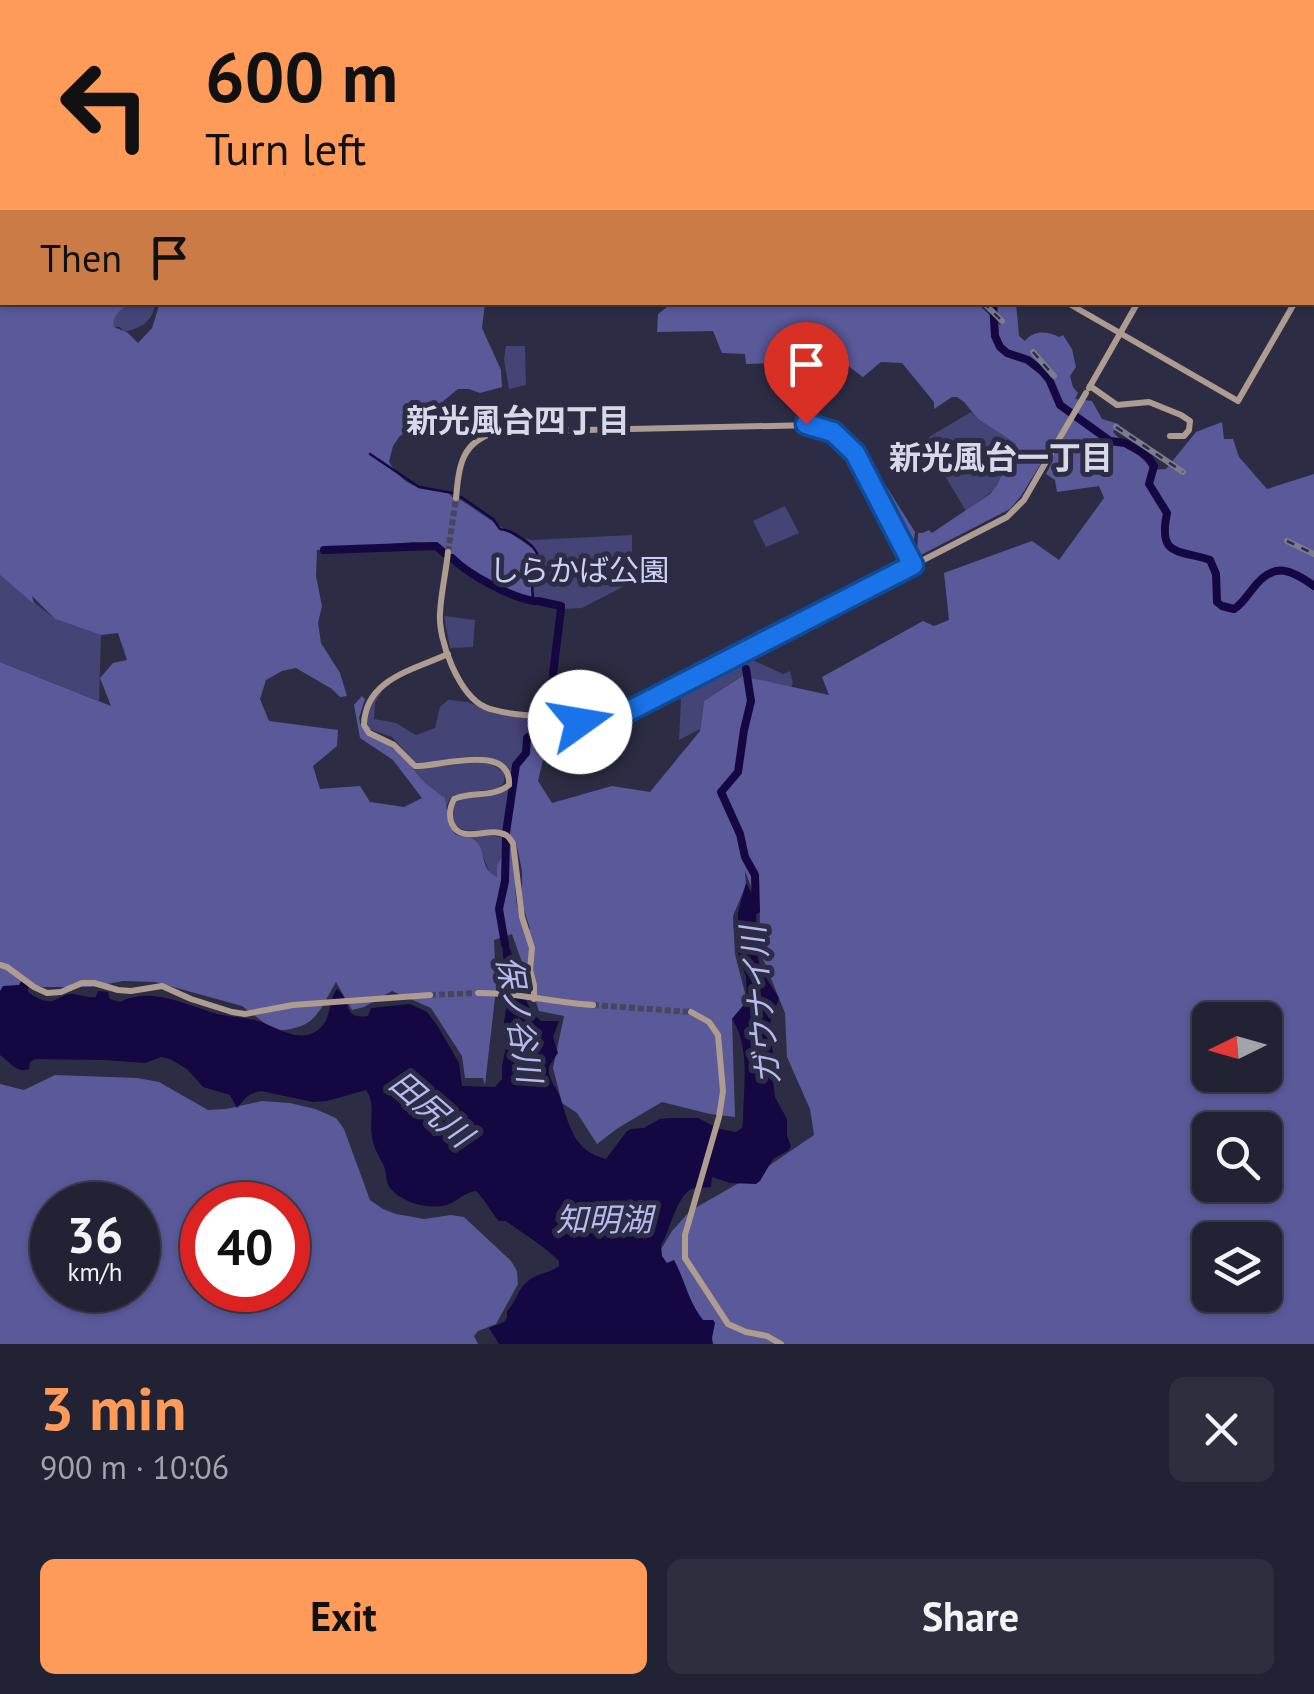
<!DOCTYPE html>
<meta charset="utf-8">
<style>
:root{--surface:#212233;--page:#2d2f3f;--text:#f1f3f6;--muted:#a2a4ac;--line:#3e3f4e;--accent:#fe9b58}
body{margin:0;font-family:"PT Sans","Noto Sans JP",sans-serif;background:var(--page);color:var(--text);height:100vh;display:flex;flex-direction:column;font-size:38px;white-space:nowrap}
*{box-sizing:border-box;margin:0}
p{font-size:32px;color:var(--muted)}
.icon{flex:none;width:55px;height:55px;fill:none;stroke:currentColor;stroke-width:2;stroke-linecap:round;stroke-linejoin:round}
.map{position:relative;height:1344px;overflow:hidden}
.details{display:flex;flex-direction:column;background:var(--surface);flex:1}
.details>*{flex:none}
.hud{position:absolute;left:0px;top:0px;width:1315px;height:305px;box-shadow:0 2px 8px #0004,0 0 0 2px var(--line);background:#fe9b58;color:#111;overflow:hidden}
.needle{width:65px;rotate:265deg}
.fabs{position:absolute;left:1192px;top:1002px;display:grid;gap:20px}
.fabs a{display:grid;place-items:center;width:90px;height:90px;border-radius:15px;background:var(--surface);box-shadow:0 2px 8px #0004,0 0 0 2px var(--line);font-size:50px}
.speed{position:absolute;left:30px;top:1182px;display:flex;gap:20px;font-size:50px;font-weight:700;text-align:center}
.speed>*{display:grid;place-content:center;width:130px;height:130px;border-radius:50%;background:var(--surface);box-shadow:0 2px 8px #0004,0 0 0 2px var(--line);line-height:1}
.speed small{font-size:25px;font-weight:400}
.speed .limit{border:15px solid #d22;background:#fff;color:#111}
.pin{position:absolute;display:grid;place-items:center;width:85px;height:85px;color:#fff;margin:-102px -42px;border-radius:50% 50% 50% 0;rotate:-45deg;box-shadow:0 0 10px #0007}
.pin .icon{rotate:45deg}
.me{position:absolute;width:110px;margin:-55px;rotate:77deg;stroke-linejoin:round;filter:drop-shadow(0 0 8px #0008)}
.turn{display:flex;align-items:center;gap:35px;height:210px;padding:0 40px;font-size:45px}
.turn .icon{width:130px;height:130px;stroke-width:2.5}
.turn b{display:block;font-size:70px;line-height:85px}
.then{display:flex;align-items:center;height:95px;padding:0 40px;background:#0003;gap:20px;font-size:38px}
.round{display:grid;place-items:center;flex:none;width:105px;height:105px;border-radius:15px;background:var(--page)}
.head{display:flex;align-items:center;justify-content:space-between;height:170px;padding:0 40px}
h1{font-size:60px;font-weight:800;line-height:75px;color:var(--accent)}
.action{display:flex;gap:20px;margin-top:auto;padding:20px 40px}
.action a{flex:1;height:115px;border-radius:15px;background:var(--accent);color:#111;font-size:40px;font-weight:800;line-height:115px;text-align:center}
.action a+a{background:var(--page);color:var(--text)}
.map>svg:first-child{display:block}
.green{fill:#447}
.forest{fill:#5a599a;fill-rule:evenodd}
.water{fill:#140742}
.lines{fill:none;stroke-linecap:round;stroke-linejoin:round}
.stream{stroke:#140742;stroke-width:2.5}
.river{stroke:#140742;stroke-width:8}
.secondary-tunnel{stroke:#46475d;stroke-width:6;stroke-dasharray:6 3;stroke-linecap:butt}
.secondary{stroke:#af9c91;stroke-width:6}
.highway{stroke:#f3d6c4;stroke-width:10}
.rail-casing{stroke:#7b7c8f;stroke-width:6}
.rail{stroke:#2c2d44;stroke-width:2.5;stroke-dasharray:8;stroke-linecap:butt}
.secondary-bridge{stroke:#af9c91;stroke-width:6}
.route-casing{stroke:#114b97;stroke-width:25}
.route{stroke:#1a73e8;stroke-width:18}
.labels{text-anchor:middle;stroke-width:10;stroke-linejoin:round;paint-order:stroke}
.park-label{font-size:30px;fill:#cdd0f6;stroke:#2c2d44}
.neighbourhood-label{font-size:32px;font-weight:bold;fill:#d8d9e8;stroke:#2c2d44}
.water-label{font-size:32px;font-style:italic;fill:#b7baf2;stroke:#2c2d44}
</style>
<div class="map">
<svg width="1314" height="1344" viewBox="0 0 1314 1344">
<rect width="100%" height="100%" fill="#2c2d44"/>
<g class="green">
<path d="M 127,303 L 155,303 C 153,322 141,328 124,332 L 120,327 L 114,327 C 111,316 122,311 127,303 Z"/>
<polygon points="506,346 525,346 526,385 509,389 504,359"/>
<polygon points="971,412 978,419 1016,444 995,489 966,511 927,446 932,443 929,437"/>
<polygon points="785,506 799,533 766,547 753,521"/>
<path d="M 632,535 L 632,582 L 582,608 L 563,609 L 561,603 L 534,600 C 527,571 557,560 522,538 L 532,540 Z"/>
<polygon points="0,575 55,619 101,635 99,701 0,662"/>
<polygon points="444,616 475,620 473,647 450,648"/>
<polygon points="744,656 783,674 790,671 793,683 791,687 741,676 704,701 700,729 679,740 681,700 677,691"/>
<path d="M 383,689 L 375,703 L 374,719 L 396,723 L 416,735 L 435,728 L 440,707 L 448,700 L 468,702 L 496,714 L 544,721 L 543,728 L 528,735 C 525,750 526,764 510,769 C 489,747 449,760 422,764 L 415,762 L 392,737 L 369,729 C 363,714 373,700 383,689 Z"/>
<path d="M 480,762 L 491,764 L 504,772 C 505,780 505,783 499,788 L 454,795 L 450,798 L 446,808 L 445,798 L 425,783 L 414,769 Z"/>
<path d="M 509,788 L 505,816 L 507,831 C 485,825 444,845 455,802 C 473,794 494,801 509,788 Z"/>
<path d="M 455,833 C 472,841 490,831 507,839 L 504,853 L 497,865 L 497,877 L 490,874 L 481,851 L 473,840 Z"/>
</g>
<g class="forest">
<path d="M 0,0 L 128,0 L 127,2 L 2,2 L 2,302 L 127,303 C 122,311 111,316 114,327 L 128,333 L 138,343 L 152,328 L 160,303 L 485,303 L 482,328 L 501,370 L 502,387 L 480,393 L 469,389 L 458,389 L 399,437 L 393,446 L 389,462 C 405,487 418,489 447,491 L 453,498 L 461,500 L 537,551 C 541,568 530,582 532,600 L 517,596 L 465,567 L 438,543 L 413,542 L 317,550 L 316,576 L 322,606 L 318,623 L 321,643 L 340,673 L 347,696 L 340,697 L 332,689 L 296,668 L 282,671 L 266,680 L 260,699 L 269,721 L 338,730 L 337,746 L 313,766 L 320,789 L 360,786 L 370,802 L 404,807 L 422,798 L 393,760 L 360,738 L 354,705 L 362,696 L 365,699 L 359,718 L 361,726 L 402,755 L 425,783 L 445,798 L 449,823 L 455,834 C 461,837 468,836 473,839 C 488,848 478,869 497,877 L 497,865 L 504,853 L 507,839 C 516,858 514,877 516,898 C 517,910 522,920 526,931 L 530,929 L 522,903 L 522,871 L 516,842 L 507,831 L 505,816 L 512,780 L 510,769 C 525,764 525,752 528,738 L 537,735 L 539,739 L 536,744 L 543,760 L 538,781 L 552,803 L 612,786 L 650,792 L 700,731 L 704,701 L 742,676 L 829,695 L 822,677 L 923,621 L 934,626 L 949,620 L 944,573 L 1032,541 L 1059,560 L 1104,498 L 1099,486 L 1057,492 L 1055,480 L 1046,474 L 1053,460 L 1045,457 L 1021,496 L 1010,509 L 917,557 L 918,533 L 923,533 L 929,530 L 932,533 L 990,494 L 997,485 L 1016,444 L 978,419 L 964,402 L 957,397 L 952,397 L 934,409 L 934,402 L 902,363 L 881,362 L 863,377 L 844,363 L 824,374 L 797,371 L 796,360 L 788,353 L 778,355 L 776,363 L 746,364 L 745,354 L 722,353 L 713,331 L 657,332 L 658,314 L 672,303 L 977,303 L 1000,325 L 1004,320 L 989,303 L 1016,303 L 1019,336 L 1025,341 C 1034,330 1047,331 1059,337 L 1063,335 L 1072,349 L 1076,367 L 1070,376 L 1073,387 L 1078,393 L 1075,399 L 1092,401 L 1102,419 L 1119,424 L 1113,432 C 1124,445 1144,456 1151,470 L 1166,469 L 1196,432 L 1222,422 L 1224,439 L 1233,439 L 1239,457 L 1267,489 L 1314,474 L 1314,1344 L 698,1344 L 657,1256 L 672,1231 L 690,1211 L 770,1165 L 814,1135 L 810,1109 L 787,1057 L 785,1013 L 759,949 L 760,910 L 745,871 L 746,885 L 733,916 L 735,954 L 747,1001 L 732,1019 L 735,1117 L 710,1114 L 662,1102 L 618,1128 L 597,1144 L 577,1113 L 562,1103 L 553,1068 L 564,1016 L 539,1011 L 512,934 L 494,940 L 496,989 L 485,1085 L 483,1078 L 465,1078 L 462,1056 L 431,1008 L 392,991 L 364,1007 L 352,1010 L 336,982 C 317,1014 317,1028 275,1031 L 242,1006 L 155,982 L 123,981 L 91,987 L 43,987 L 28,983 L 0,996 L 0,662 L 111,706 L 100,678 L 113,663 L 127,660 L 118,633 L 101,635 L 55,619 L 32,596 L 34,604 L 0,575 ZM 1210,1020 L 1265,1020 L 1265,1075 L 1210,1075 ZM 1210,1130 L 1265,1130 L 1265,1185 L 1210,1185 ZM 1210,1240 L 1265,1240 L 1265,1295 L 1210,1295 Z"/>
<polygon points="182,0 599,0 600,2 181,2"/>
<polygon points="871,462 915,532 912,555 867,467"/>
<path d="M 55,1075 L 137,1078 L 159,1082 L 208,1110 L 226,1109 L 262,1101 L 290,1103 L 315,1109 L 336,1118 L 344,1129 L 370,1200 L 383,1209 L 396,1214 L 424,1219 L 451,1215 L 464,1217 L 511,1261 L 517,1271 L 518,1284 L 496,1324 L 478,1331 L 474,1336 L 478,1344 L 0,1344 L 0,1084 L 24,1090 ZM 52,1205 L 138,1205 L 138,1290 L 52,1290 ZM 202,1205 L 288,1205 L 288,1290 L 202,1290 Z"/>
</g>
<path class="water" d="M 746,883 C 763,911 753,919 756,947 C 757,966 769,983 779,998 L 770,1023 L 774,1066 L 773,1081 L 775,1097 L 787,1119 L 787,1136 L 791,1146 L 789,1150 L 773,1159 L 760,1181 L 756,1184 L 730,1183 L 712,1177 L 711,1187 C 706,1188 700,1187 695,1188 C 677,1191 670,1232 661,1245 L 662,1256 L 667,1263 L 674,1260 C 685,1280 688,1301 703,1320 L 713,1320 L 715,1323 L 712,1338 L 713,1344 L 499,1344 L 489,1328 L 504,1322 L 507,1318 L 507,1311 C 517,1301 517,1290 527,1282 C 536,1273 549,1274 559,1266 L 559,1261 C 543,1245 523,1234 506,1221 L 499,1221 C 490,1211 486,1201 476,1191 C 461,1194 460,1200 449,1204 C 431,1211 402,1203 390,1188 C 385,1181 387,1174 384,1166 C 379,1156 373,1147 372,1136 C 369,1120 376,1104 366,1090 L 327,1101 L 313,1102 L 261,1091 C 248,1093 245,1099 237,1108 L 230,1095 L 203,1087 L 187,1069 L 170,1059 L 161,1057 L 145,1063 L 105,1060 L 35,1059 L 30,1062 L 29,1069 C 17,1074 9,1061 0,1055 L 0,991 L 3,986 L 19,985 L 21,981 L 28,983 L 28,992 C 59,1014 56,989 79,995 C 85,996 90,998 96,997 L 98,991 L 108,992 L 110,999 L 120,1002 C 152,986 185,1005 217,1014 C 229,1017 242,1017 255,1020 C 275,1025 298,1046 319,1029 C 332,1019 328,1000 337,989 C 352,1001 342,1020 368,1016 L 371,1008 L 410,1004 L 427,1012 L 437,1025 L 459,1063 L 462,1086 L 495,1087 L 502,1079 L 502,1066 L 507,1043 L 503,1029 L 507,1002 L 502,943 L 504,937 C 520,963 517,1001 541,1021 L 559,1021 L 553,1037 L 558,1053 C 557,1054 550,1065 549,1067 C 547,1078 557,1088 560,1097 C 569,1124 573,1151 606,1159 L 627,1131 L 631,1129 L 644,1128 L 660,1119 L 671,1118 L 698,1118 L 720,1129 L 736,1132 L 742,1128 L 743,1122 C 743,1089 751,1047 732,1019 L 747,1001 L 746,977 L 737,949 L 738,913 Z"/>
<g class="lines">
<g class="stream">
<polyline points="370,454 419,487 453,493"/>
<path d="M 461,497 L 493,519 L 500,529 C 509,530 515,534 523,539 C 556,561 525,573 534,601"/>
</g>
<g class="river">
<polyline points="595,0 596,2"/>
<polyline points="1144,0 1147,2"/>
<polyline points="1312,138 1314,140"/>
<path d="M 993,302 L 995,336 L 1000,347 L 1007,353 L 1028,360 L 1042,371 L 1049,379 L 1060,405 L 1110,441 L 1125,443 L 1141,452 L 1149,458 L 1154,466 L 1149,484 L 1167,513 C 1158,557 1177,549 1210,560 L 1216,574 L 1217,602 L 1222,606 L 1234,609 C 1242,604 1245,598 1251,591 C 1272,562 1288,567 1314,586"/>
<polyline points="324,550 436,546 444,553"/>
<path d="M 452,558 C 469,575 510,597 534,601"/>
<polyline points="538,601 561,606"/>
<polyline points="746,669 751,701 744,730 738,772 721,792 740,834 745,857 755,875 756,910"/>
<polyline points="553,674 561,609"/>
<polyline points="551,693 552,681"/>
<polyline points="548,714 550,700"/>
<path d="M 506,833 L 516,765 L 526,753 L 527,738 C 535,731 543,735 546,722"/>
<polyline points="505,944 499,909 505,881 506,839"/>
</g>
<g class="secondary-tunnel">
<polyline points="448,552 456,498"/>
<polyline points="430,995 478,993"/>
<polyline points="593,1005 691,1012"/>
</g>
<g class="secondary">
<polyline points="1287,0 1289,2"/>
<polyline points="858,2 858,0"/>
<polyline points="1312,31 1314,33"/>
<polyline points="1312,49 1314,48"/>
<polyline points="1314,169 1314,179"/>
<polyline points="1312,262 1314,263"/>
<polyline points="1312,271 1314,269"/>
<polyline points="1066,302 1238,401 1295,302"/>
<polyline points="1090,386 1117,405 1149,402 1181,415 1190,421 1189,430 1184,436 1170,436"/>
<polyline points="1089,388 1138,302"/>
<path d="M 456,498 C 459,466 461,442 496,432 L 813,425 C 831,429 844,438 855,453 L 913,565"/>
<path d="M 448,552 C 446,572 441,593 440,613 C 438,641 459,695 485,707 C 501,714 520,714 538,717 C 575,722 600,725 635,708 L 1007,517 L 1024,500 L 1055,446"/>
<path d="M 448,654 C 413,670 365,679 364,725 L 369,733 L 394,745 L 415,766 C 438,767 512,742 509,785 C 493,798 472,791 454,799 C 450,807 448,815 452,824 C 461,843 485,829 500,833 C 509,835 508,837 513,843 L 522,917 L 532,948 L 530,970 L 534,985 L 534,999"/>
<polyline points="0,965 7,967 34,987 47,993 61,992 82,983 94,983 118,990 131,991 162,986 191,999 232,1012 245,1014 293,1005 430,995"/>
<path d="M 478,993 C 517,992 554,1003 593,1005"/>
<polyline points="691,1012 709,1022 718,1035 723,1091 719,1117 685,1235 685,1258 728,1324 746,1332 767,1336 781,1344"/>
</g>
<g class="highway">
<polyline points="1134,0 1138,2"/>
<polyline points="1312,146 1314,147"/>
</g>
<g class="rail-casing">
<g id="rail">
<polyline points="606,0 607,2"/>
<polyline points="983,302 1002,321"/>
<polyline points="1033,352 1054,376"/>
<polyline points="1116,427 1183,472"/>
<polyline points="1287,541 1314,554"/>
</g>
</g>
<use href="#rail" class="rail"/>
<polyline class="secondary-bridge" points="1055,446 1086,393"/>
</g>
<g class="lines">
<g class="route-casing">
<polyline id="route" points="580,722 603,720 621,715 913,565 855,453 833,432 806,424"/>
</g>
<use href="#route" class="route"/>
</g>
<g class="labels">
<g class="park-label">
<text x="579" y="581">しらかば公園</text>
</g>
<g class="neighbourhood-label">
<text x="518" y="432">新光風台四丁目</text>
<text x="1001" y="469">新光風台一丁目</text>
</g>
<g class="water-label">
<text transform="translate(761 1006) rotate(-96)" y="11">ガウナイ川</text>
<text transform="translate(519 1019) rotate(80)" y="11">保ノ谷川</text>
<text transform="translate(431 1109) rotate(41)" y="11">田尻川</text>
<text x="604" y="1231">知明湖</text>
</g>
</g>
</svg>
<div class="fabs">
<a><svg class="needle" viewBox="-14 -14 28 28"><path d="M0-13l5 13h-10z" fill="#e53935"/><path d="M0 13l5-13h-10z" fill="#a2a4ac"/></svg></a>
<a><svg class="icon" aria-label="search" viewBox="0 0 24 24"><circle cx="10" cy="10" r="6"/><path d="M15 15l6 6"/></svg></a>
<a><svg class="icon" aria-label="layers" viewBox="0 0 24 24"><path d="M12 4l9 5-9 5-9-5zM3 14l9 5 9-5"/></svg></a>
</div>
<div class="speed"><div>36<small>km/h</small></div><div class="limit">40</div></div>
<div class="pin" style="left:806px;top:424px;background:#d93025"><svg class="icon" aria-label="arrive" viewBox="0 0 24 24"><path d="M6 21V4h12l-3 4 3 4H6"/></svg></div>
<svg class="me" style="left:580px;top:722px" viewBox="-20 -20 40 40"><circle r="19" fill="#fff"/><path d="M0-13L10 11 0 6-10 11z" fill="#1a73e8"/></svg>
<div class="hud">
<div class="turn"><svg class="icon" aria-label="left" viewBox="0 0 24 24"><path d="M17 20v-9H6M10 6l-5 5 5 5"/></svg><div><b>600 m</b>Turn left</div></div>
<div class="then">Then<svg class="icon" aria-label="arrive" viewBox="0 0 24 24"><path d="M6 21V4h12l-3 4 3 4H6"/></svg></div>
</div>
</div>
<section class="details">
<div class="head"><div><h1>3 min</h1><p>900 m · 10:06</p></div><a class="round"><svg class="icon" aria-label="close" viewBox="0 0 24 24"><path d="M6 6l12 12M18 6L6 18"/></svg></a></div>
<div class="action"><a>Exit</a><a>Share</a></div>
</section>
